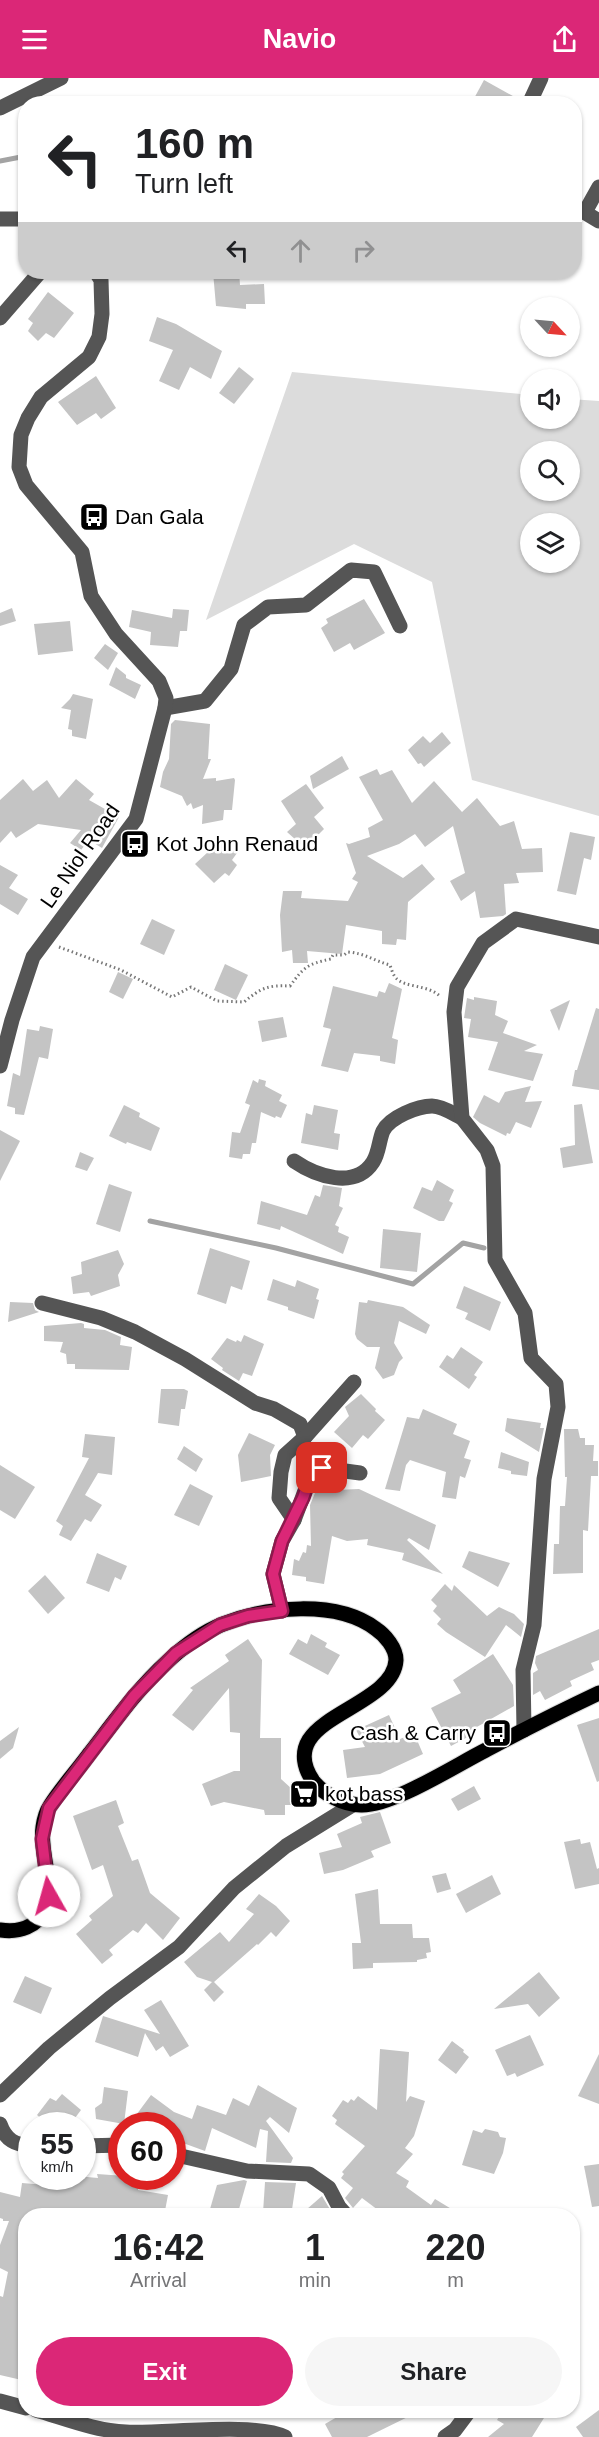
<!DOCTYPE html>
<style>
:root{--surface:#fff;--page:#f6f6f6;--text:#202124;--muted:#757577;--accent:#db2777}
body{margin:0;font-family:Arial,sans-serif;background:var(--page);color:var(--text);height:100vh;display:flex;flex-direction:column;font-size:22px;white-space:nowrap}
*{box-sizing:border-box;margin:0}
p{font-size:20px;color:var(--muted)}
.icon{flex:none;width:33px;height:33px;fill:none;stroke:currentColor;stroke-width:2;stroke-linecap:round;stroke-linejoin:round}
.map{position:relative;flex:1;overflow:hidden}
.details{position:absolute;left:18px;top:2130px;width:562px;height:210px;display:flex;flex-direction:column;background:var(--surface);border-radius:24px;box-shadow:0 2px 4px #0004}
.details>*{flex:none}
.banner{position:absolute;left:18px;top:18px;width:564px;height:183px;border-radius:24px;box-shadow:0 2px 4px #0004;background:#fff;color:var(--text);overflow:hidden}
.needle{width:39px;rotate:116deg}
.tools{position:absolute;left:520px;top:219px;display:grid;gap:12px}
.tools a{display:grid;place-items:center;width:60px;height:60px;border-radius:50%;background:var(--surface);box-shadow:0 2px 4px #0004;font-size:30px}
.speed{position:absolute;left:18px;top:2034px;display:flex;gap:12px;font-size:30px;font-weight:700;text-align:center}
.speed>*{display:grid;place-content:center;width:78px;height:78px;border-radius:50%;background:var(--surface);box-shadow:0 2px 4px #0004;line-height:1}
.speed small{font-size:15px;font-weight:400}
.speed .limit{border:9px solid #d22;background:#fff;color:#111}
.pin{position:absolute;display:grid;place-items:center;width:51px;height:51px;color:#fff;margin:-26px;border-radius:12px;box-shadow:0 3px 9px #0006}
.me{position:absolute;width:66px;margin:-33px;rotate:353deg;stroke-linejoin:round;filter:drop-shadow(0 0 4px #0008)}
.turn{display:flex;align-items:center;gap:21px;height:126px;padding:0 18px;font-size:27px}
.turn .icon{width:78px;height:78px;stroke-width:2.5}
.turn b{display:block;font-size:42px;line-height:51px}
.lanes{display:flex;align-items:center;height:57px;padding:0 18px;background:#0003;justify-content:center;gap:30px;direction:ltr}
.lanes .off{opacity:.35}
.eta{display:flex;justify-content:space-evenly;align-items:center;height:102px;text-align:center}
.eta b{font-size:36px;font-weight:800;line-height:42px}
.primary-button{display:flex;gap:12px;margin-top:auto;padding:12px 18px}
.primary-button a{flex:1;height:69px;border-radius:36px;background:var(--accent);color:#fff;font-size:24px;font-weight:800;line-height:69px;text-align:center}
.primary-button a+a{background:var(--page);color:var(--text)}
header{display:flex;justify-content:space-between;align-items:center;height:78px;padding:0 18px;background:var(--accent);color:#fff;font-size:27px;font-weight:800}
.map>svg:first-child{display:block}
.green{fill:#dcdcdc;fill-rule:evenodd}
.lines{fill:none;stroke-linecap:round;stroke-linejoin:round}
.stream{stroke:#a3a3a3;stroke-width:5}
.building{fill:#c4c4c4}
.major-casing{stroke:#dbdbdb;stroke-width:17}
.path{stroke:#777;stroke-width:3;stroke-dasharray:1.5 3;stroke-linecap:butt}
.minor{stroke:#555;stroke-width:15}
.major{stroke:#000;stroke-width:15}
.route-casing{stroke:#8e194d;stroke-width:15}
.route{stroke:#db2777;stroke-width:10}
.labels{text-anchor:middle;stroke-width:5;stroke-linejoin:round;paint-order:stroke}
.poi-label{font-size:21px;fill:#000;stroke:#fff;text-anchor:start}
.street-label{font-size:21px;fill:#000;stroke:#fff}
</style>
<header><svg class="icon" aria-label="menu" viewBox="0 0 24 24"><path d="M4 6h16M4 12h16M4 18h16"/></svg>Navio<svg class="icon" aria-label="share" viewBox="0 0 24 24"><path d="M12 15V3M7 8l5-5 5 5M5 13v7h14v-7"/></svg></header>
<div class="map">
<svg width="599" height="2359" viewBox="0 0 599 2359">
<rect width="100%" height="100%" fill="#fff"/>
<path class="green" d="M 292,294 L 531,317 L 531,340 L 570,340 L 570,321 L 599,323 L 599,738 L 472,702 L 432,504 L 354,466 L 206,542 ZM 531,374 L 570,374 L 570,412 L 531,412 ZM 531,446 L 570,446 L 570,484 L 531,484 Z"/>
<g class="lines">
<g class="stream">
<polyline points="0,83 26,78"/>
<polyline points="150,1143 276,1170 413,1206 463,1165 484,1170"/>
</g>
</g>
<g class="building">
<polygon points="484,2 520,22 519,26 471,26"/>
<polygon points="213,194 239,194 240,207 264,206 265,226 246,226 246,231 216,228"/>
<polygon points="48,214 74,235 54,260 46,255 38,263 28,253 33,245 28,241"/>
<polygon points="157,239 176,246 222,273 211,301 190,289 179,312 159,303 173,272 149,263"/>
<polygon points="239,289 254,301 234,326 219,315"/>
<polygon points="96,298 116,330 101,341 96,335 77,347 58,324"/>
<polygon points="364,521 385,555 354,572 350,565 334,574 321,550 328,545 326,541"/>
<polygon points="12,530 16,543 0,548 0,535"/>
<polygon points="173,531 189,532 187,553 180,553 178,569 150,567 151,554 129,549 132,532 172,540"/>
<polygon points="70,543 73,573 38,577 34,546"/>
<polygon points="105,566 118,575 108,592 94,580"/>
<polygon points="116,589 126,597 126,600 141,607 135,621 109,607"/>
<polygon points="73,616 93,621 86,661 72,658 72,652 68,651 71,632 61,630 70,621"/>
<polygon points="175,642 210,646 208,681 211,681 203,701 216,700 216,703 234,700 235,702 232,732 224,732 223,742 202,746 203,727 193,731 191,725 187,728 182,718 160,709 163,694 169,681 171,646"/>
<polygon points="442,654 451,665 424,689 421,685 418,686 408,672 423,658 430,665"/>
<polygon points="342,678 349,691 313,711 310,698"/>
<polygon points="377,691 380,697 392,692 412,725 434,703 462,734 477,720 500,748 514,743 522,771 542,770 543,794 516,795 519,805 504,806 506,836 503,838 480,840 475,813 461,823 450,803 465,795 453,748 425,769 415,756 399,766 367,778 403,800 422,786 435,801 408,824 406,862 397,861 396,867 382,866 382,853 346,847 342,876 307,873 308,885 293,885 292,872 282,874 280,837 283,813 302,813 301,820 348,823 358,804 352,801 356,795 346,765 349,766 370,759 368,750 383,742 359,699"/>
<polygon points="23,701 33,713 47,702 59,720 76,701 94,716 89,722 119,739 102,770 89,762 81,772 70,765 81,752 38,746 16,760 11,753 0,765 0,722"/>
<polygon points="306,706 324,730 314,739 324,751 305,770 287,754 296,746 281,723"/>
<polygon points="570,754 595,759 591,782 584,780 576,817 557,813"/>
<polygon points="220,763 237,775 232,782 237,787 229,798 225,795 214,805 195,786"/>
<polygon points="0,787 18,797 9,810 28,821 18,837 0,826"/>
<polygon points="152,841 175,852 164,877 140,866"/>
<polygon points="225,886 248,897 236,922 214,912"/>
<polygon points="118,894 133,901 123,921 109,914"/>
<polygon points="389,905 402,911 392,960 398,962 395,986 380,983 380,978 354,975 348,994 321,988 331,951 323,949 333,908 377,919 379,913 385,915"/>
<polygon points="474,919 497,923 495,937 508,943 503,955 537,967 524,973 543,976 533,1003 488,992 498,964 468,959 471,941 464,940 467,920 474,922"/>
<polygon points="570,922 559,953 550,932"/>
<polygon points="596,930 599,931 599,1012 572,1008 575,992 577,992"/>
<polygon points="283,939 287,959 262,964 258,943"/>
<polygon points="40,948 53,951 48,981 39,979 24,1037 15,1036 15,1030 7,1028 13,995 20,998 27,951 39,953"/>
<polygon points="259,1001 266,1003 265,1008 282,1017 279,1023 287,1027 281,1040 276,1038 275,1040 261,1034 256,1065 252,1065 250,1076 243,1076 242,1081 229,1079 232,1054 240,1055 250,1027 245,1025 253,1002 258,1005"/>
<polygon points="531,1008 525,1024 542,1023 531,1050 516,1044 510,1056 507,1055 506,1058 480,1045 473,1039 484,1017 499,1025 505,1014"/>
<polygon points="582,1026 593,1085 563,1090 560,1070 575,1067 574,1027"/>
<polygon points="124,1027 140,1035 139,1039 160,1050 151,1073 127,1064 126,1066 109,1058"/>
<polygon points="314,1027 338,1032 334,1055 340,1056 338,1072 301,1065 306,1035 312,1037"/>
<polygon points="0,1052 20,1063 0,1103"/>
<polygon points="80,1074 94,1080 87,1093 75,1089"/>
<polygon points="437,1102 454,1112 449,1123 453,1125 444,1143 439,1143 413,1130 422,1109 432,1113"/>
<polygon points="109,1106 132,1114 120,1154 96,1146"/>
<polygon points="323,1107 342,1110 339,1128 343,1130 335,1147 339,1149 338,1154 349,1159 343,1176 281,1148 280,1152 257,1146 261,1123 307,1137 315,1117 320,1119"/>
<polygon points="383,1151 421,1155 417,1194 380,1190"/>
<polygon points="210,1170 250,1183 242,1212 231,1208 226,1226 197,1216"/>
<polygon points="118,1172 124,1186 118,1197 120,1208 91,1218 89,1214 73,1216 71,1199 82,1196 81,1184"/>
<polygon points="273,1201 295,1209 297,1202 319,1211 316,1221 319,1222 314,1241 288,1232 288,1229 267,1222"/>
<polygon points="464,1208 501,1224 490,1253 465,1241 468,1235 456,1230"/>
<polygon points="368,1222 403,1229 430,1247 426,1256 399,1243 394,1265 403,1280 399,1284 394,1297 383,1301 375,1290 380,1269 367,1269 357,1261 355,1256 359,1224 367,1225"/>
<polygon points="10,1224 33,1225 35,1232 39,1234 8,1244"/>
<polygon points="81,1245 84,1246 84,1250 105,1252 121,1259 120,1267 132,1269 129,1292 75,1291 75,1286 67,1286 66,1276 60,1274 63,1264 44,1263 44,1248"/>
<polygon points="244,1257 264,1266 252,1298 243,1295 239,1303 222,1292 223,1290 211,1281 227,1260 236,1264 237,1262 241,1264"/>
<polygon points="461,1269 483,1284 474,1297 477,1299 469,1311 439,1289 447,1277 453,1281"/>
<polygon points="161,1311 184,1311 188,1313 185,1331 181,1331 179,1348 158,1345"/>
<polygon points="361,1316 376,1331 375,1333 385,1342 368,1361 363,1357 352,1370 334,1354 349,1338 345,1329"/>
<polygon points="423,1331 457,1346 453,1356 470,1363 464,1380 471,1382 465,1400 460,1398 456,1421 442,1419 446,1394 410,1382 406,1387 400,1413 385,1411 407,1339 419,1341"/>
<polygon points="507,1340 541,1345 540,1350 544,1350 539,1374 505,1353"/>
<polygon points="564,1351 578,1351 580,1360 585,1360 585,1367 594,1367 593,1383 598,1383 598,1398 591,1398 588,1453 583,1452 583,1495 553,1496 554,1466 559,1466 560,1428 565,1428 567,1399 565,1399"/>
<polygon points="249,1355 275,1367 270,1377 271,1398 241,1404 238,1377"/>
<polygon points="85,1356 115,1359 112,1397 98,1395 85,1417 102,1427 91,1444 85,1441 71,1463 59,1457 63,1448 56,1443 89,1380 82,1379"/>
<polygon points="184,1368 203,1381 196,1394 177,1381"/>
<polygon points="501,1374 529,1384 527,1398 511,1396 511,1393 498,1390"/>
<polygon points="0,1387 35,1409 15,1441 0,1432"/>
<polygon points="320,1403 337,1403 336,1412 359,1411 436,1447 429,1472 409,1460 407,1462 443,1496 402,1482 404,1475 367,1467 368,1461 347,1463 332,1458 324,1506 306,1503 306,1499 292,1497 294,1481 299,1483 303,1474 306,1475 307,1467 311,1468 310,1427"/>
<polygon points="190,1406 213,1418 199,1448 174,1437"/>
<polygon points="469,1473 510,1485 498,1509 462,1489"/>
<polygon points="97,1475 127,1488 121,1502 115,1499 109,1514 86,1505"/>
<polygon points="45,1497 65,1520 48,1536 28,1513"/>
<polygon points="445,1506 452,1513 454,1507 487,1538 499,1529 514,1536 524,1546 521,1559 506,1547 485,1579 446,1554 437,1546 441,1541 433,1533 437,1528 431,1522"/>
<polygon points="599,1551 599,1582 591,1585 594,1592 570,1603 572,1608 545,1622 540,1613 533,1617 533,1595 538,1592 535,1585 536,1578"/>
<polygon points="311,1556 327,1565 325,1569 340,1577 328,1597 289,1576 298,1561 307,1566"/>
<polygon points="248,1561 262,1582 260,1660 281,1660 281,1701 292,1711 292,1727 285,1727 285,1737 265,1737 264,1732 224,1724 211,1728 202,1706 234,1693 240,1693 240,1655 230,1654 229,1610 193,1653 172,1637 193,1612 190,1610 229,1583 225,1577"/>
<polygon points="493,1576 513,1607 514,1628 475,1650 477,1654 451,1668 431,1630 461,1615 453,1602"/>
<polygon points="389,1637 400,1661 414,1655 423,1676 380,1696 347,1700 343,1672 365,1669 356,1652"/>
<polygon points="599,1640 599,1703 597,1704 577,1647"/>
<polygon points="19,1649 13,1670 0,1681 0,1663"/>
<polygon points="474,1708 481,1721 458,1733 451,1721"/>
<polygon points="116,1722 124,1745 118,1748 132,1783 138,1781 150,1815 180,1840 163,1862 146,1845 138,1855 133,1852 109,1872 113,1877 102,1886 76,1856 92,1842 89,1838 113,1818 103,1787 92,1792 73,1738"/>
<polygon points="380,1734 391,1765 371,1773 374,1779 343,1792 324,1796 319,1775 342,1769 337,1756 362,1745 360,1739"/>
<polygon points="580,1761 581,1766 590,1764 597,1791 599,1790 599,1806 575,1811 564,1764"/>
<polygon points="446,1795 451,1811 437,1815 432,1798"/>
<polygon points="492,1797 501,1816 466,1835 456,1816"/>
<polygon points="378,1811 380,1846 412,1846 413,1860 429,1860 431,1874 426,1875 427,1880 417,1882 417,1884 373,1885 373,1890 353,1891 352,1865 361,1865 355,1816"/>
<polygon points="259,1816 276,1828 290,1843 276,1859 271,1854 258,1867 257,1866 214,1904 224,1914 214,1924 204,1912 212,1904 197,1899 184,1884 220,1854 229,1864 254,1836 246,1831"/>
<polygon points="539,1894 560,1920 539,1939 528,1926 494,1931"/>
<polygon points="25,1898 52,1910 41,1936 13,1924"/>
<polygon points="161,1922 189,1968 170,1979 163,1968 156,1973 145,1955 138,1979 95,1964 103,1938 160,1956 144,1932"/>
<polygon points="530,1957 544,1987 517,1999 515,1995 507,1998 495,1972"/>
<polygon points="452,1963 464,1972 463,1974 469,1979 456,1996 438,1982"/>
<polygon points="380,1971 409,1974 406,2024 410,2018 425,2023 414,2058 405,2070 413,2076 396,2095 409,2103 406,2109 431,2127 435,2121 463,2138 386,2138 362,2120 353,2130 345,2120 353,2110 341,2100 344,2096 342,2094 365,2068 335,2046 337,2042 332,2038 343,2022 348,2025 351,2021 354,2023 358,2018 377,2032"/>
<polygon points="599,1976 599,2026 578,2018"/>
<polygon points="258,2007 297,2030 289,2055 270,2039 266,2043 293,2080 291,2085 266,2084 268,2053 260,2051 256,2070 212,2050 205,2073 172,2061 172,2048 128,2048 151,2017 174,2034 192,2041 197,2027 226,2037 233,2020 249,2028"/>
<polygon points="104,2009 128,2013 124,2046 96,2041 95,2030 102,2025"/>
<polygon points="62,2016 81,2032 69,2048 50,2048 37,2037 50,2020 56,2023"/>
<polygon points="485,2051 498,2054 500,2059 506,2060 503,2075 494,2096 462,2087 473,2052 482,2055"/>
<polygon points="599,2086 599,2128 592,2129 584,2088"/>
<polygon points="97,2096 139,2099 138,2112 168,2117 164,2138 26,2138 26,2245 19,2275 26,2277 26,2303 0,2297 0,2218 3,2219 8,2194 0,2190 0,2167 9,2143 3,2143 3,2141 0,2140 0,2114 20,2119 22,2105 70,2109 72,2102 75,2103 76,2098 98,2100"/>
<polygon points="244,2102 247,2103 237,2138 208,2138 217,2107"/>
<polygon points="265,2104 296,2105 291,2138 263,2135"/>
<polygon points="322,2118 334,2138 299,2138"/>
<polygon points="349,2332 422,2332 367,2359 332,2359 325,2346"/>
<polygon points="503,2332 549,2332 532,2359 488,2359 504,2346 497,2342"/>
<polygon points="599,2332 599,2359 583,2359 576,2349"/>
</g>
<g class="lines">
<g class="major-casing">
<path id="major" d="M 0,1852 C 19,1855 37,1849 46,1830 C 55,1808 39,1774 43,1749 C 44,1742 46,1734 50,1728 C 61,1710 77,1693 90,1675 C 114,1644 138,1610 168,1583 C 183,1569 203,1554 223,1546 C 266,1529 336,1521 376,1551 C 385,1557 396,1570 396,1582 C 394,1619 327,1633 309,1662 C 301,1675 304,1690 313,1703 C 323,1716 344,1727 361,1727 C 393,1728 456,1687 486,1672 C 523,1652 561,1633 599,1615"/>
</g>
<path class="path" d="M 59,869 L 121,892 L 172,919 L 191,909 L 217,923 L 244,924 C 261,910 267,907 290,908 C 304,889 307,886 331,881 L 333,877 L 344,877 L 348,874 C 364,875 375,883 390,887 C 391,890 393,897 396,900 C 405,910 426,906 440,918"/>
<g class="minor">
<polyline points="529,26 541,0"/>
<polyline points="0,30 61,0"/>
<polyline points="574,128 599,143"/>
<polyline points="585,134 599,109"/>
<polyline points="0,141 26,141"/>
<polyline points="0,240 40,194"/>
<polyline points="165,630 205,623 231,591 244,547 268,529 306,527 351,492 374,494 400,548"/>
<polyline points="0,988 12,942 33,879 136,741 165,630 166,620 159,603 116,556 91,518 82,474 26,407 19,389 21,357 28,340 41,319 89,279 99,259 102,236 101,202 96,194"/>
<path d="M 294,1083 C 316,1098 355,1112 373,1084 C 379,1075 379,1062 383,1053 C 390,1039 418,1028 432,1028 C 442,1028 454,1036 462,1040"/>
<polyline points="42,1225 101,1240 135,1254 185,1281 255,1325 274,1331 300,1346 305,1359"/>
<polyline points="294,1442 311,1397 323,1390 360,1395"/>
<polyline points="282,1533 273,1496 282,1463 294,1442 279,1420 281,1394 285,1377 305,1359 354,1304"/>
<polyline points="524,1652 523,1592 534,1547 544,1401 558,1329 556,1306 531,1280 525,1235 495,1182 493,1088 487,1072 462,1040 454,934 457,909 483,865 516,841 599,859"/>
<polyline points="0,2017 49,1970 110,1920 179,1869 234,1810 286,1768 354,1726"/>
<path d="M 0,2046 C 6,2063 15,2066 32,2069"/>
<polyline points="82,2068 122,2067"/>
<polyline points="172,2076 247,2093 309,2096 329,2110 339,2129 347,2138"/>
<polyline points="0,2323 26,2330"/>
<path d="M 36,2332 C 64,2340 96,2353 126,2354 C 163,2356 256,2344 285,2359"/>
<polyline points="445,2359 455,2352 470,2332"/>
</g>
<use href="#major" class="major"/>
</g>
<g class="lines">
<g class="route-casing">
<polyline id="route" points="49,1818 42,1761 49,1730 134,1618 176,1575 220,1547 248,1538 282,1533 273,1496 282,1463 303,1420 311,1397 322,1390"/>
</g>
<use href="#route" class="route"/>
</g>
<defs>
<g id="bus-square" transform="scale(1.5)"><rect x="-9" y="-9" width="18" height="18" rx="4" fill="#000" stroke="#fff"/><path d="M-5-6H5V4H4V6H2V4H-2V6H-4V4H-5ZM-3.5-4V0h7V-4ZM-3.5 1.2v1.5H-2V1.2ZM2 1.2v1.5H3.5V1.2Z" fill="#fff"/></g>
<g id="supermarket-square" transform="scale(1.5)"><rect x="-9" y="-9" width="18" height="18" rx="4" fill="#000" stroke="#fff"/><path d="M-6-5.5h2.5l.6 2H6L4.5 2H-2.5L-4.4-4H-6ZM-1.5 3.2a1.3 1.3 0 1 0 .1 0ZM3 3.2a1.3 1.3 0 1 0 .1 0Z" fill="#fff"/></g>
</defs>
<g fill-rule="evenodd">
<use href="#bus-square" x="94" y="439"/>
<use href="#bus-square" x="135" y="766"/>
<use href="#bus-square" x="497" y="1655"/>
<use href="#supermarket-square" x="304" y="1716"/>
</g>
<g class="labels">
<g class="poi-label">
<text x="115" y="446">Dan Gala</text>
<text x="156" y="773">Kot John Renaud</text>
<text x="476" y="1662" text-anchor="end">Cash &amp; Carry</text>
<text x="325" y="1723">kot bass</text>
</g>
<g class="street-label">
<text transform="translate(80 778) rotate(-55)" y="7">Le Niol Road</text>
</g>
</g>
</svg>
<div class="tools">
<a><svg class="needle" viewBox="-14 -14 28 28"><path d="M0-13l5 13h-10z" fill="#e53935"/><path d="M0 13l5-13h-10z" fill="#757577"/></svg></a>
<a><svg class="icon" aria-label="sound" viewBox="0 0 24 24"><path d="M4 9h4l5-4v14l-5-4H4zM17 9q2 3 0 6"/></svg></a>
<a><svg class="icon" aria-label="search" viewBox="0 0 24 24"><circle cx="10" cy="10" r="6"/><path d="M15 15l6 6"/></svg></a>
<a><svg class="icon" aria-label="layers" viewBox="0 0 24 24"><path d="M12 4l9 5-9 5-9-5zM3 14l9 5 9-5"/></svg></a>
</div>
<div class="speed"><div>55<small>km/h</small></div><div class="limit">60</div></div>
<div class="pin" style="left:322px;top:1390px;background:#d93025"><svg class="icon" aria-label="arrive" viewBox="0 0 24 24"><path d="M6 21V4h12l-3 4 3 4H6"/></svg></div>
<svg class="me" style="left:49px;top:1818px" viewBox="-20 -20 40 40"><circle r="19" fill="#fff"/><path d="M0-13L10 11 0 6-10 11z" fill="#db2777"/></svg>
<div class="banner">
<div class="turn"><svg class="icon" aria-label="left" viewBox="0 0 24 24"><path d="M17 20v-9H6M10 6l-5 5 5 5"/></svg><div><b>160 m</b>Turn left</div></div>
<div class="lanes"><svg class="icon" aria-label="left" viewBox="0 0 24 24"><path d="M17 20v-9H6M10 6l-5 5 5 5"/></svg><svg class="icon off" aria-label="ahead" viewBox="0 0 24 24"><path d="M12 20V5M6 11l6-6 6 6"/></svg><svg class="icon off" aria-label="right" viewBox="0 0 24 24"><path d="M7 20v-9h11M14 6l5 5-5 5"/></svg></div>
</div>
<section class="details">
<div class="eta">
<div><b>16:42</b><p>Arrival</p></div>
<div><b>1</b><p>min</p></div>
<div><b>220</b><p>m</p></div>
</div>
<div class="primary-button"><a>Exit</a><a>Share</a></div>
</section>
</div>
